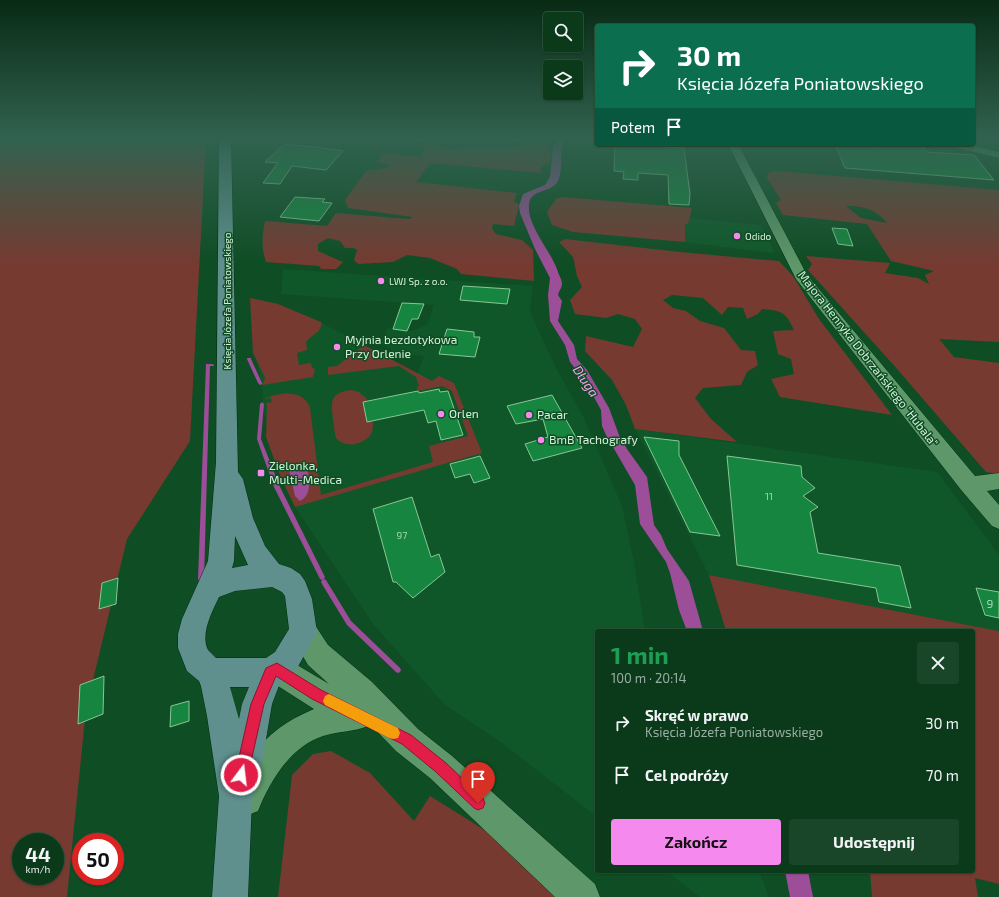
<!DOCTYPE html>
<html lang="pl">
<meta charset="utf-8">
<style>
:root{--surface:#0b3a1b;--page:#194528;--text:#f1f3f6;--muted:#9aada3;--line:#2b543a;--accent:#f689ee}
body{margin:0;font-family:"Exo 2",sans-serif;background:var(--page);color:var(--text);height:100vh;display:flex;flex-direction:column;font-size:15px;white-space:nowrap}
*{box-sizing:border-box;margin:0}
p{font-size:13px;color:var(--muted)}
.icon{flex:none;width:22px;height:22px;fill:none;stroke:currentColor;stroke-width:2;stroke-linecap:round;stroke-linejoin:round}
.map{position:relative;flex:1;overflow:hidden}
.details{position:absolute;left:595px;top:629px;width:380px;height:244px;display:flex;flex-direction:column;background:var(--surface);border-radius:4px;box-shadow:0 1px 3px #0004,0 0 0 1px var(--line)}
.details>*{flex:none}
.hud{position:absolute;left:595px;top:24px;width:380px;height:122px;border-radius:4px;box-shadow:0 1px 3px #0004,0 0 0 1px var(--line);background:#0b6e4f;color:#fff;overflow:hidden}
.controls{position:absolute;left:543px;top:12px;display:grid;gap:8px}
.controls a{display:grid;place-items:center;width:40px;height:40px;border-radius:4px;background:var(--surface);box-shadow:0 1px 3px #0004,0 0 0 1px var(--line);font-size:20px}
.speed{position:absolute;left:12px;top:833px;display:flex;gap:8px;font-size:20px;font-weight:700;text-align:center}
.speed>*{display:grid;place-content:center;width:52px;height:52px;border-radius:50%;background:var(--surface);box-shadow:0 1px 3px #0004,0 0 0 1px var(--line);line-height:1}
.speed small{font-size:10px;font-weight:400}
.speed .limit{border:6px solid #d22;background:#fff;color:#111}
.pin{position:absolute;display:grid;place-items:center;width:34px;height:34px;color:#fff;margin:-41px -17px;border-radius:50% 50% 50% 0;rotate:-45deg;box-shadow:0 0 4px #0007}
.pin .icon{rotate:45deg}
.me{position:absolute;width:44px;margin:-22px;rotate:15deg;stroke-linejoin:round;filter:drop-shadow(0 0 3px #0008)}
.turn{display:flex;align-items:center;gap:14px;height:84px;padding:0 16px;font-size:18px}
.turn .icon{width:52px;height:52px;stroke-width:2.5}
.turn b{display:block;font-size:28px;line-height:34px}
.then{display:flex;align-items:center;height:38px;padding:0 16px;background:#0003;gap:8px;font-size:15px}
.round{display:grid;place-items:center;flex:none;width:42px;height:42px;border-radius:4px;background:var(--page)}
.headline{display:flex;align-items:center;justify-content:space-between;height:68px;padding:0 16px}
h1{font-size:24px;font-weight:700;line-height:30px;color:#1e9e55}
.action{display:flex;gap:8px;margin-top:auto;padding:8px 16px}
.action a{flex:1;height:46px;border-radius:4px;background:var(--accent);color:#111;font-size:16px;font-weight:700;line-height:46px;text-align:center}
.action a+a{background:var(--page);color:var(--text)}
ul{padding:0;list-style:none}
li{display:flex;align-items:center;gap:12px;height:52px;padding:0 16px}
li div{flex:1}
li b{display:block;font-size:15px}
li em{font-style:normal}
.map>svg:first-child{display:block}
.built{fill:#0f5729}
.green{fill:#763a31;fill-rule:evenodd}
.water{fill:#9d4e98}
.lines{fill:none;stroke-linecap:round;stroke-linejoin:round}
.stream{fill:#9d4e98;fill-rule:evenodd}
.building{fill:#16853f;stroke:#8ac696}
.minor-casing{stroke:#013011;stroke-width:1}
.tertiary-casing{stroke:#013011;stroke-width:1}
.secondary-casing{stroke:#013011;stroke-width:1}
.minor{fill:#5e986a;fill-rule:evenodd}
.tertiary{fill:#5e986a;fill-rule:evenodd}
.secondary{fill:#5f908e;fill-rule:evenodd}
.route{fill:#e11d48;stroke:#92132f}
.slow{fill:#f59e0b}
.poi-dot{fill:#f689ee;stroke:#0f4d24;stroke-width:1.5}
.labels{text-anchor:middle;stroke-width:3;stroke-linejoin:round;paint-order:stroke}
.far-poi-label{font-size:10px;fill:#d4f2d9;stroke:#0f4d24;text-anchor:start}
.far-street-label{font-size:10px;fill:#d4f2d9;stroke:#0f4d24}
.number-label{font-size:10px;fill:#a4d7b2}
.poi-label{font-size:12px;fill:#d4f2d9;stroke:#0f4d24;text-anchor:start}
.street-label{font-size:12px;fill:#d4f2d9;stroke:#0f4d24}
.near-number-label{font-size:12px;fill:#a4d7b2}
.water-label{font-size:13px;font-style:italic;fill:#f7a4f0;stroke:#0f4d24}
</style>
<div class="map">
<svg width="999" height="897" viewBox="0 0 999 897">
<rect width="100%" height="100%" fill="#0f4d24"/>
<g class="built">
<polygon points="688,218 761,225 775,253 685,242 685,223"/>
<polygon points="283,269 533,286 530,312 556,368 584,418 622,506 634,562 645,631 597,631 597,817 502,743 445,705 373,624 295,507 272,448 264,412 261,382 253,345 322,323 418,373 424,356 398,353 381,344 387,328 412,331 427,325 434,305 281,294"/>
<polygon points="635,429 937,472 999,555 999,631 709,575"/>
<polygon points="666,871 759,871 769,897 700,897"/>
</g>
<g class="green">
<path d="M 0,139 L 206,139 L 190,441 L 127,539 L 86,709 L 67,897 L 0,897 ZM 21,842 L 55,842 L 55,876 L 21,876 Z"/>
<path d="M 398,139 L 435,139 L 437,144 L 452,150 L 460,147 L 514,147 L 526,145 L 506,139 L 553,139 L 548,144 L 552,155 L 550,163 L 541,166 L 541,173 L 430,163 L 416,182 L 517,193 L 514,201 L 519,205 L 514,226 L 493,224 L 492,229 L 496,234 L 522,240 L 533,250 L 534,281 L 461,274 L 457,269 L 430,258 L 407,255 L 393,262 L 358,264 L 354,260 L 357,250 L 354,248 L 345,248 L 340,241 L 328,238 L 318,244 L 318,251 L 343,262 L 336,269 L 321,269 L 319,266 L 266,262 C 261,247 262,236 265,221 L 327,226 L 336,213 L 409,219 L 413,217 L 348,208 L 345,200 L 366,171 L 389,167 L 387,164 L 376,162 L 382,157 L 379,153 L 420,157 L 428,143 Z"/>
<path d="M 778,171 L 999,190 L 999,342 L 939,339 L 954,357 L 999,363 L 999,474 L 986,472 L 898,370 L 808,270 L 812,264 L 806,256 L 890,263 L 885,273 L 918,278 L 929,284 L 925,275 L 934,271 L 891,261 L 867,224 L 783,215 L 776,203 L 781,200 L 767,178 L 769,172 ZM 846,206 C 864,206 876,209 887,223 L 861,218 Z"/>
<polygon points="563,197 692,208 688,224 685,224 685,242 573,232 552,225 547,212 556,199"/>
<path d="M 565,239 L 680,252 L 779,261 L 793,276 L 819,319 L 892,415 L 780,397 L 771,379 L 794,374 L 791,359 L 778,354 L 773,331 L 794,330 C 785,311 782,311 762,309 L 758,314 L 747,319 L 743,308 L 728,307 L 722,315 L 703,298 L 672,295 L 663,300 L 673,308 L 686,311 L 700,321 L 724,328 L 741,350 L 755,351 L 758,365 L 747,372 L 741,385 L 703,388 L 695,398 L 711,419 L 737,442 L 635,429 L 626,405 L 612,380 L 585,351 L 586,336 L 633,347 L 642,329 L 635,319 L 618,314 L 606,318 L 575,314 L 570,300 L 582,287 L 577,276 L 573,257 L 559,242 Z"/>
<path d="M 250,298 L 278,304 L 321,322 C 323,332 312,334 306,342 L 307,350 L 297,353 L 299,365 L 311,363 L 312,368 L 315,369 L 313,377 L 262,385 L 265,378 L 253,353 Z"/>
<path d="M 364,345 L 432,381 L 439,376 L 454,383 L 482,453 L 295,507 L 281,478 L 266,437 L 267,406 L 266,403 L 272,402 L 271,398 L 265,399 C 279,392 304,389 310,408 L 321,495 L 433,462 L 429,446 L 468,436 L 452,391 L 442,386 L 418,391 L 417,387 L 419,386 L 416,377 L 399,366 L 328,375 L 328,367 L 337,366 Z"/>
<path d="M 351,390 L 359,392 L 366,398 C 370,405 375,424 372,432 C 366,445 345,449 336,438 C 334,432 334,425 333,419 C 331,400 330,393 351,390 Z"/>
<polygon points="709,575 999,631 999,884 975,878 978,897 872,897 870,871 973,871 973,631 726,631"/>
<polygon points="331,751 370,773 414,821 430,796 491,834 557,897 278,897 292,775 313,754"/>
</g>
<g class="water">
<path d="M 558,139 L 565,139 C 558,152 564,168 558,181 C 551,194 530,188 529,205 C 527,226 552,252 558,272 C 559,276 562,279 562,284 C 562,288 559,290 558,295 L 562,301 L 558,321 L 574,345 L 577,359 L 587,370 L 609,408 L 619,435 L 627,449 L 647,477 L 654,525 L 661,535 L 667,549 L 689,581 L 703,631 L 687,631 L 679,610 L 670,573 L 666,562 L 640,524 L 635,485 L 606,435 L 602,426 L 601,410 L 595,399 L 586,382 L 570,362 L 565,345 L 550,321 L 548,295 L 550,278 L 535,249 L 520,213 L 519,206 L 523,194 L 545,185 L 550,177 L 553,148 Z"/>
<path d="M 307,464 C 308,477 314,494 300,501 L 295,496 L 289,469 Z"/>
<polygon points="785,871 808,871 813,897 790,897"/>
</g>
<g class="lines">
<g class="stream">
<polygon points="247,358 251,358 251,359 262,383 262,384 260,385 258,383 247,359"/>
<polygon points="206,364 212,364 214,365 214,366 210,366 204,579 203,581 201,582 199,581 198,579"/>
<polygon points="262,402 264,404 261,439 280,487 325,577 324,579 322,580 320,579 274,487 257,439 260,404"/>
<polygon points="324,579 326,580 351,621 400,668 401,670 400,672 398,673 396,672 347,625 322,584 321,582 322,580"/>
</g>
</g>
<g class="building">
<polygon points="284,144 315,147 343,151 326,170 292,166 280,184 263,183 278,163 265,162"/>
<polygon points="615,144 684,148 690,194 689,205 669,204 668,175 638,173 638,180 623,179 624,172 614,171"/>
<polygon points="835,144 879,147 877,145 881,144 920,144 927,152 974,155 994,180 845,168"/>
<polygon points="295,197 325,199 322,202 332,203 319,221 280,217"/>
<polygon points="832,228 847,229 853,246 838,244"/>
<polygon points="463,286 510,289 507,304 460,300"/>
<polygon points="402,303 424,304 418,319 412,319 407,331 393,329"/>
<polygon points="447,329 474,332 474,337 480,337 475,357 439,354"/>
<polygon points="439,389 440,392 448,391 463,435 441,440 436,421 428,423 424,410 367,422 363,402 418,391 419,393"/>
<polygon points="552,395 582,448 533,461 525,444 548,437 543,419 516,424 507,406"/>
<polygon points="644,437 679,441 679,455 720,536 690,532"/>
<polygon points="480,456 490,478 474,483 470,474 455,478 450,464"/>
<polygon points="727,456 801,466 802,477 815,488 803,496 818,507 810,512 818,553 900,566 911,608 879,602 876,588 737,565"/>
<polygon points="412,497 431,557 439,554 445,572 413,598 396,582 393,582 373,509"/>
<polygon points="118,578 116,604 99,609 102,583"/>
<polygon points="976,588 999,592 999,618 985,615"/>
<polygon points="104,676 103,714 78,724 80,685"/>
<polygon points="189,701 189,721 170,727 171,706"/>
</g>
<g class="lines">
<g class="minor-casing">
<g id="minor">
<polygon points="728,144 738,144 807,275 975,476 999,473 999,489 987,491 999,505 999,529 992,526 962,491 796,279"/>
<polygon points="949,144 967,144 999,152 999,158 950,146"/>
</g>
</g>
<g class="tertiary-casing">
<path id="tertiary" d="M 303,618 L 313,622 L 328,645 L 372,682 L 418,729 L 452,756 L 595,884 L 600,897 L 555,897 L 430,778 L 396,751 L 369,723 L 368,726 C 353,732 338,731 323,736 C 290,747 270,781 258,811 L 246,816 L 234,811 L 229,799 C 248,754 268,728 314,709 L 267,679 L 262,669 L 267,659 L 277,654 L 287,659 L 329,684 L 308,665 L 289,632 L 293,622 Z"/>
</g>
<g class="secondary-casing">
<path id="secondary" d="M 219,139 L 231,139 L 238,472 L 243,479 L 253,518 L 265,546 L 279,564 L 291,568 L 300,574 L 305,581 L 312,599 L 317,632 L 295,672 L 280,683 L 272,704 L 264,751 L 252,799 L 248,897 L 212,897 L 219,796 L 207,716 L 201,686 L 199,681 L 187,671 L 178,648 L 178,634 L 182,619 L 208,561 L 216,462 ZM 235,536 L 248,565 L 232,568 L 234,561 ZM 272,587 L 282,592 L 285,596 L 289,629 L 275,652 L 266,658 L 216,658 L 208,650 C 200,634 212,612 219,597 L 235,591 ZM 230,687 L 249,687 L 242,704 L 239,719 Z"/>
</g>
<use href="#minor" class="minor"/>
<use href="#tertiary" class="tertiary"/>
<use href="#secondary" class="secondary"/>
</g>
<linearGradient id="sky" x2="0" y2="1"><stop stop-color="#082a14"/><stop offset="0.52" stop-color="#316250"/><stop offset="1" stop-color="#316250" stop-opacity="0"/></linearGradient>
<rect width="999" height="265" fill="url(#sky)"/>
<polygon class="route" points="277,663 321,690 411,735 446,763 483,798 485,803 483,808 478,810 474,808 436,772 402,744 312,699 276,676 264,704 248,775 246,780 241,782 237,780 235,775 251,704 266,668"/>
<polygon class="slow" points="329,694 398,728 400,733 398,738 393,739 389,738 325,705 323,701 325,696"/>
<g class="poi-dot">
<circle cx="737" cy="236" r="4"/>
<circle cx="381" cy="281" r="4"/>
<circle cx="337" cy="347" r="4"/>
<circle cx="441" cy="414" r="4"/>
<circle cx="529" cy="415" r="4"/>
<circle cx="541" cy="440" r="4"/>
<rect x="257" y="469" width="8" height="8" rx="2"/>
</g>
<g class="labels">
<g class="far-poi-label">
<text x="745" y="240">Odido</text>
<text x="389" y="285">LWJ Sp. z o.o.</text>
</g>
<g class="far-street-label">
<text transform="translate(227 301) rotate(-90)" y="4">Księcia Józefa Poniatowskiego</text>
</g>
<g class="number-label">
<text x="769" y="500">11</text>
<text x="402" y="539">97</text>
</g>
<g class="poi-label">
<text x="345" y="344">Myjnia bezdotykowa<tspan x="345" dy="14">Przy Orlenie</tspan></text>
<text x="449" y="418">Orlen</text>
<text x="537" y="419">Pacar</text>
<text x="549" y="444">BmB Tachografy</text>
<text x="269" y="470">Zielonka,<tspan x="269" dy="14">Multi-Medica</tspan></text>
</g>
<g class="street-label">
<text transform="translate(868 359) rotate(52)" y="4">Majora Henryka Dobrzańskiego "Hubala"</text>
</g>
<g class="near-number-label">
<text x="990" y="608">9</text>
</g>
<g class="water-label">
<text transform="translate(586 381) rotate(56)" y="5">Długa</text>
</g>
</g>
</svg>
<div class="controls">
<a><svg class="icon" aria-label="search" viewBox="0 0 24 24"><circle cx="10" cy="10" r="6"/><path d="M15 15l6 6"/></svg></a>
<a><svg class="icon" aria-label="layers" viewBox="0 0 24 24"><path d="M12 4l9 5-9 5-9-5zM3 14l9 5 9-5"/></svg></a>
</div>
<div class="speed"><div>44<small>km/h</small></div><div class="limit">50</div></div>
<div class="pin" style="left:478px;top:803px;background:#d93025"><svg class="icon" aria-label="arrive" viewBox="0 0 24 24"><path d="M6 21V4h12l-3 4 3 4H6"/></svg></div>
<svg class="me" style="left:241px;top:775px" viewBox="-20 -20 40 40"><circle r="17" fill="#e11d48" stroke="#fff" stroke-width="3"/><path d="M0-11L8 9 0 5-8 9z" fill="#fff"/></svg>
<div class="hud">
<div class="turn"><svg class="icon" aria-label="right" viewBox="0 0 24 24"><path d="M7 20v-9h11M14 6l5 5-5 5"/></svg><div><b>30 m</b>Księcia Józefa Poniatowskiego</div></div>
<div class="then">Potem<svg class="icon" aria-label="arrive" viewBox="0 0 24 24"><path d="M6 21V4h12l-3 4 3 4H6"/></svg></div>
</div>
<section class="details">
<div class="headline"><div><h1>1 min</h1><p>100 m · 20:14</p></div><a class="round"><svg class="icon" aria-label="close" viewBox="0 0 24 24"><path d="M6 6l12 12M18 6L6 18"/></svg></a></div>
<ul>
<li><svg class="icon" aria-label="right" viewBox="0 0 24 24"><path d="M7 20v-9h11M14 6l5 5-5 5"/></svg><div><b>Skręć w prawo</b><p>Księcia Józefa Poniatowskiego</p></div><em>30 m</em></li>
<li><svg class="icon" aria-label="arrive" viewBox="0 0 24 24"><path d="M6 21V4h12l-3 4 3 4H6"/></svg><div><b>Cel podróży</b></div><em>70 m</em></li>
</ul>
<div class="action"><a>Zakończ</a><a>Udostępnij</a></div>
</section>
</div>
